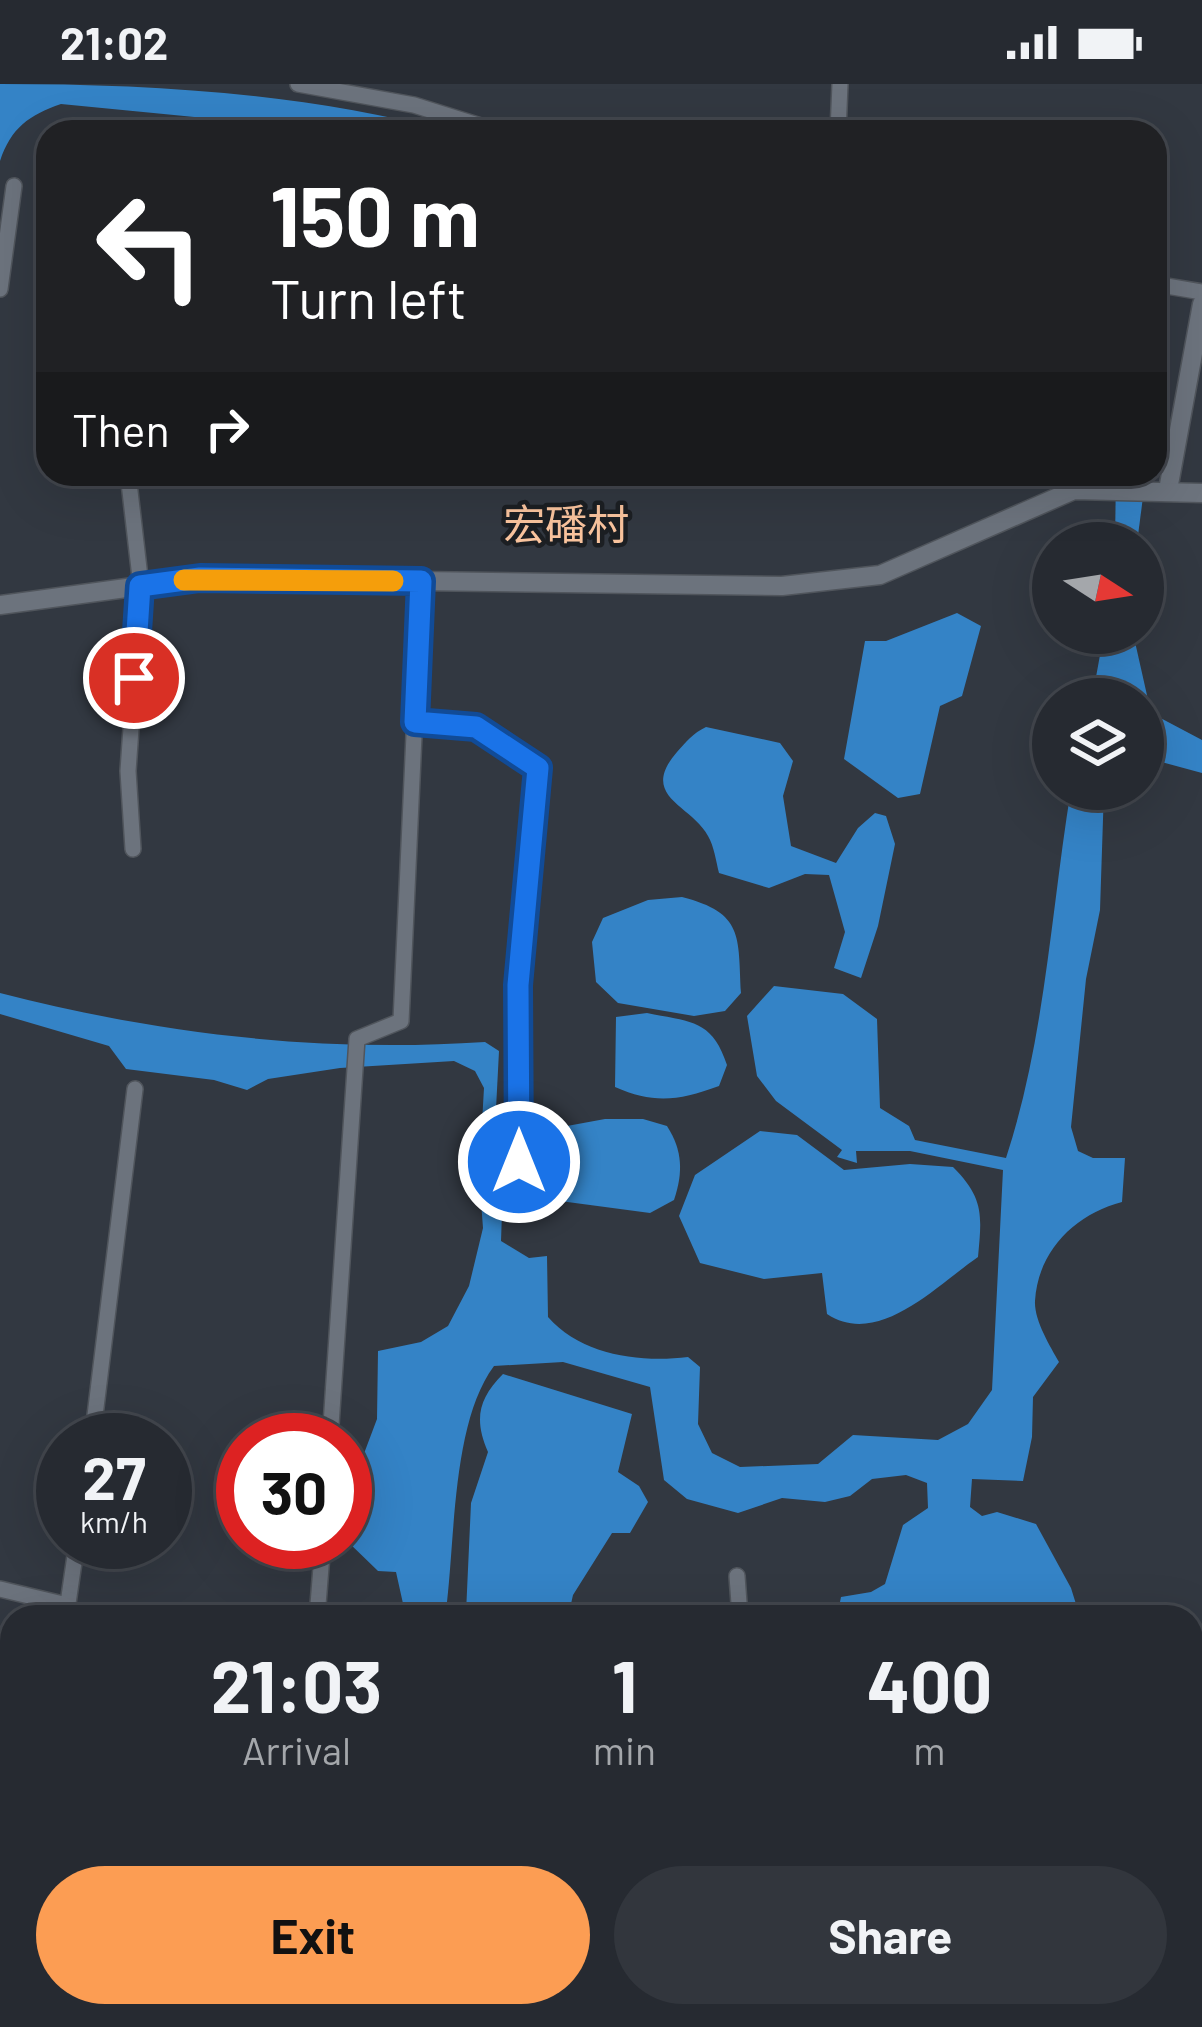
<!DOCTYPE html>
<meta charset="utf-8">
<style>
:root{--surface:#262a31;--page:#32363d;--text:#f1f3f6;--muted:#a4a7ab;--line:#42464d;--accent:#fc9d53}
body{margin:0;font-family:Barlow,"Noto Sans SC",sans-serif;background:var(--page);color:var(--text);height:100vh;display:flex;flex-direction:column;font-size:45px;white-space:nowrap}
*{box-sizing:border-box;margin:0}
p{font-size:39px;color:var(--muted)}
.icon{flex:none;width:66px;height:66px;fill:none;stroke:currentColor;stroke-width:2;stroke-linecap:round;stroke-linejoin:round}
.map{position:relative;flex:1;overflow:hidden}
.panel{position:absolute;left:0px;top:1521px;width:1203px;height:423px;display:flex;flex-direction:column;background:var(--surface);border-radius:36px 36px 0 0;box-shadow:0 12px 48px #0002,0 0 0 3px var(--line)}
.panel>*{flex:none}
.guide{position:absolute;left:36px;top:36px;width:1131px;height:366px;border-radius:36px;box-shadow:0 12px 48px #0002,0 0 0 3px var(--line);background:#202124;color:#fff;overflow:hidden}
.needle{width:78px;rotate:102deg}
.controls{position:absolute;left:1032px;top:438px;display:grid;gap:24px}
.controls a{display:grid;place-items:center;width:132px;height:132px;border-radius:50%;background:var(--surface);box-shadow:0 12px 48px #0002,0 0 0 3px var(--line);font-size:60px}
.speed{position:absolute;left:36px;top:1329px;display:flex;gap:24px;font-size:60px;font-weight:700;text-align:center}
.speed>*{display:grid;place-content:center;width:156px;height:156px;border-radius:50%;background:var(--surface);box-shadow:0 12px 48px #0002,0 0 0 3px var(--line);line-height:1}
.speed small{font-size:30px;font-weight:400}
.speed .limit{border:18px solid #d22;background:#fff;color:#111}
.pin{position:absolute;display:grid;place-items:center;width:102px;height:102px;color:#fff;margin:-51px;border:6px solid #fff;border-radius:50%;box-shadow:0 3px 12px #0007}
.me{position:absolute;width:132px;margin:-66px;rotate:0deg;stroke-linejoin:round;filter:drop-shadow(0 0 9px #0008)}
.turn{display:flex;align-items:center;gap:42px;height:252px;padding:0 36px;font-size:54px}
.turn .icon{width:156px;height:156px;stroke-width:2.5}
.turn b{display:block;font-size:84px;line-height:102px}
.then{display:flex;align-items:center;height:114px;padding:0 36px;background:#0003;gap:24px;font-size:45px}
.eta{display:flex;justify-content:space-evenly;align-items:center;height:204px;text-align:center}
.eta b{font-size:72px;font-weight:700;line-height:84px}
.button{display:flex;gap:24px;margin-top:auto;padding:24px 36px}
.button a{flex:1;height:138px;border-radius:72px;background:var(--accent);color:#111;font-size:48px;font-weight:700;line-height:138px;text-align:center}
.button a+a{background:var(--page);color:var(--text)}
.status{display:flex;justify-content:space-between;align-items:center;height:84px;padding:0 60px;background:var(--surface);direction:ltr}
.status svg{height:33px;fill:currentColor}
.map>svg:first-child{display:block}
.water{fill:#3483c6}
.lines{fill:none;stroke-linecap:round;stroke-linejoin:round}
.minor-casing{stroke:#50555c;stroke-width:18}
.tertiary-casing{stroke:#50555c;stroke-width:21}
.minor{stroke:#6c737d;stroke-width:15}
.tertiary{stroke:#6c737d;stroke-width:18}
.route-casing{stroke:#114b97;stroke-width:30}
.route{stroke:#1a73e8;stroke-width:21}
.slow{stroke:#f59e0b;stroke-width:21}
.labels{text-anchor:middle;stroke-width:9;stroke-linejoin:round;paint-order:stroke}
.quarter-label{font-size:42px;fill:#fac49e;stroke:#1c1f23}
</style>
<div class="status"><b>21:02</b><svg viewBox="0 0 49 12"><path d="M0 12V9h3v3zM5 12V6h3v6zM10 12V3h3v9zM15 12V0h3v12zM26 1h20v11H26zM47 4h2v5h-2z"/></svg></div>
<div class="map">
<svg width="1202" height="1943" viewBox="0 0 1202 1943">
<rect width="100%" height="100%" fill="#323841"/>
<g class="water">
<path d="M 0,0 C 152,0 304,9 451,48 L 349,48 L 61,20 C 29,31 11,44 0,77 Z"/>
<polygon points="1116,390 1146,390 1137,459 1115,459"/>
<polygon points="957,529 981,542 962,612 940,622 920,710 898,714 844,675 865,557 886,557"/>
<polygon points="1104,549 1133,549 1151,629 1202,656 1202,689 1143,673 1143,615 1092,615"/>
<path d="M 706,643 L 780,659 L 793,677 L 783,712 L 791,762 L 836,779 L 858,744 L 875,729 L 886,732 L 895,760 L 878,842 L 861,894 L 834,884 L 845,848 L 829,791 L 805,790 L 769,804 L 719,789 C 716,777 714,762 708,752 C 692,721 638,713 677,668 C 686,658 693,649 706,643 Z"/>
<path d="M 1071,705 L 1104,705 L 1100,826 L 1086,895 L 1071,1043 L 1078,1067 L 1093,1074 L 1125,1074 L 1122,1118 C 1076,1130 1038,1166 1035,1217 C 1034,1236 1050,1262 1059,1278 L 1033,1313 L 1032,1353 L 1023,1397 L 972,1395 L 970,1423 L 982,1432 L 997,1428 L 1036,1440 L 1071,1504 L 1080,1533 L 1034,1533 L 1008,1521 L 1000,1533 L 837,1533 L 841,1513 L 871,1508 L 885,1500 L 903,1441 L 928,1424 L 927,1399 L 906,1391 L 872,1395 L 850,1412 L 825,1418 L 782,1414 L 738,1429 L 687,1415 L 664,1396 L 650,1303 L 563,1278 L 494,1282 C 453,1337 455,1449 447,1518 L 450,1533 L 406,1533 L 396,1488 L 378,1487 L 345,1455 L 345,1420 L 377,1335 L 378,1267 L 421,1258 L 448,1242 L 469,1202 L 483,1144 L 479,1091 L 484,1004 L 475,987 L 454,977 L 340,984 L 268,995 L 247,1006 L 214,996 L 126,985 L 109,962 L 0,930 L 0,909 C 160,950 319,969 485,958 L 499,967 L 496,1025 L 504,1072 L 501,1157 L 529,1174 L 547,1172 L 548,1233 C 581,1271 640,1279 688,1273 L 700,1283 L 698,1340 L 712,1369 L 740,1383 L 818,1380 L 853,1351 L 938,1356 L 968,1340 L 992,1306 L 1003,1086 L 910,1067 L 856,1067 L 857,1079 L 837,1073 L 842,1066 L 776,1017 L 757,992 L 747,932 L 774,902 L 843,910 L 877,935 L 880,1024 L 909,1042 L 915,1056 L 1006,1074 C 1045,955 1051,828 1071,705 Z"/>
<path d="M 682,813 C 744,829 738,852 741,909 L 725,927 L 694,932 L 618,919 L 596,898 L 592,858 L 603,834 L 648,816 Z"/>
<path d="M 647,929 C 690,938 712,935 727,981 L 719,1002 C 678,1017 654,1020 615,1003 L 616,933 Z"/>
<path d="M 605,1035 L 643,1035 L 667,1042 C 683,1067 683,1089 674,1116 L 650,1129 L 545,1115 L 536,1105 L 529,1049 Z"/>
<path d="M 760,1047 L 797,1051 L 844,1086 L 910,1080 L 953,1083 C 984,1114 982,1131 978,1173 C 936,1202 878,1264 827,1230 L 822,1189 L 764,1195 L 700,1179 L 679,1132 L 695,1091 Z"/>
<path d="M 503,1290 L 632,1330 L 618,1388 L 639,1402 L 648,1418 L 630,1449 L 612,1449 L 573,1511 L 568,1533 L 469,1533 L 466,1529 L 471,1419 L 488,1368 C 474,1336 478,1315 503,1290 Z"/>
</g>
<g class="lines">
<g class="minor-casing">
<g id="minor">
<polyline points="298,0 414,21 500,48"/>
<polyline points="838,48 840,0"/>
<polyline points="1155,200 1202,208"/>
<polyline points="0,205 14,102"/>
<polyline points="128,390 141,502 128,687 133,765"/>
<polyline points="415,638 476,643 537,684 517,901 519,1078"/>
<polyline points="92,1356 135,1005"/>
<polyline points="330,1356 357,955 401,937 421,497"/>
<polyline points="737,1492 740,1533"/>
<polyline points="0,1505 67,1521"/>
<polyline points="66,1533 77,1458"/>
<polyline points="317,1533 323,1458"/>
<polyline points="1191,1815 1202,1814"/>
<polyline points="0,1818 12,1819"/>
</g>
</g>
<g class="tertiary-casing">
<g id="tertiary">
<polyline points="1168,406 1202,220"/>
<polyline points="0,521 200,494 782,502 880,491 1074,406 1202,409"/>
</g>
</g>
<use href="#minor" class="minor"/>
<use href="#tertiary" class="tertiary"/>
</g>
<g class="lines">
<g class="route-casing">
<polyline id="route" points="134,594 140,502 200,494 421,497 415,638 476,643 538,684 518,901 519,1078"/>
</g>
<use href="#route" class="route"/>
<polyline class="slow" points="184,496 393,497"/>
</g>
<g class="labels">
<g class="quarter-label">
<text x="566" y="456">宏磻村</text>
</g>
</g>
</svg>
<div class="controls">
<a><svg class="needle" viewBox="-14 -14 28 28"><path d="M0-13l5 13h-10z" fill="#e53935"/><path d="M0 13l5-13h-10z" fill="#a4a7ab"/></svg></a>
<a><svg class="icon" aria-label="layers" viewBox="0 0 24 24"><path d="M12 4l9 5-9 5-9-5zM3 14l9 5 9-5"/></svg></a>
</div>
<div class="speed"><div>27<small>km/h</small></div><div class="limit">30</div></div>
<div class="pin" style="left:134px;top:594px;background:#d93025"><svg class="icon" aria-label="arrive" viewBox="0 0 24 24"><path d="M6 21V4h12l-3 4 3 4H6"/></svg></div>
<svg class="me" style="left:519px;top:1078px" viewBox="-20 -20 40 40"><circle r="17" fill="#1a73e8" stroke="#fff" stroke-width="3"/><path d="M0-11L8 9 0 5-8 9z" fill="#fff"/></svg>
<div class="guide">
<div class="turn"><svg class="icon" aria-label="left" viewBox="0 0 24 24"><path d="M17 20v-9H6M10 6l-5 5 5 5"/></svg><div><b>150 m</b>Turn left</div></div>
<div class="then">Then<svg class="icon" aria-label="right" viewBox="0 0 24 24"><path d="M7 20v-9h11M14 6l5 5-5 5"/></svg></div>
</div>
<section class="panel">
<div class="eta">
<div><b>21:03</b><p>Arrival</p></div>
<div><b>1</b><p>min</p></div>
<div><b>400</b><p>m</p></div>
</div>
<div class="button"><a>Exit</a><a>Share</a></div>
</section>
</div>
